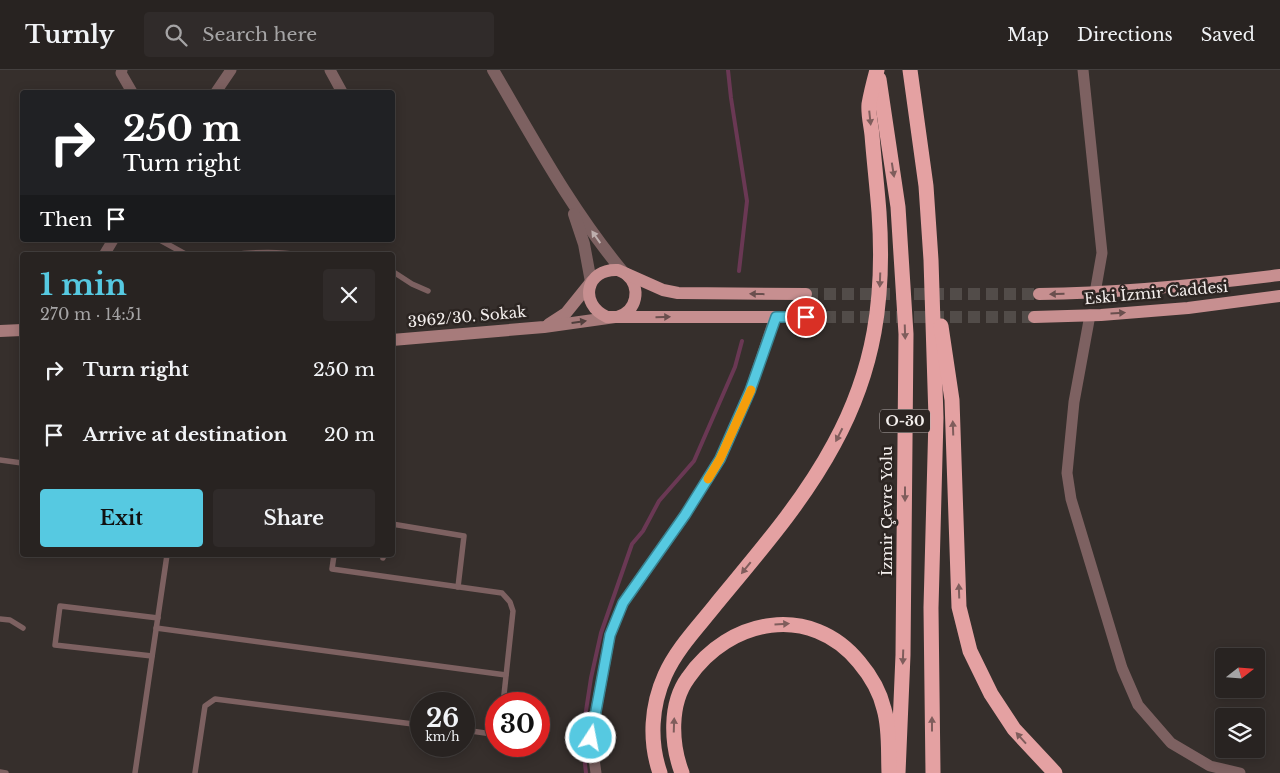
<!DOCTYPE html>
<meta charset="utf-8">
<style>
:root{--surface:#282321;--page:#302b2a;--text:#f1f3f6;--muted:#a5a4a5;--line:#44403f;--accent:#56c9e1}
body{margin:0;font-family:"Libre Baskerville",serif;background:var(--page);color:var(--text);height:100vh;display:flex;flex-direction:column;font-size:19px;white-space:nowrap}
*{box-sizing:border-box;margin:0}
p{font-size:16px;color:var(--muted)}
.icon{flex:none;width:28px;height:28px;fill:none;stroke:currentColor;stroke-width:2;stroke-linecap:round;stroke-linejoin:round}
.map{position:relative;flex:1;overflow:hidden}
.panel{position:absolute;left:20px;top:182px;width:375px;height:305px;display:flex;flex-direction:column;background:var(--surface);border-radius:5px;box-shadow:0 2px 12px #0003,0 0 0 1px var(--line)}
.panel>*{flex:none}
.hud{position:absolute;left:20px;top:20px;width:375px;height:152px;border-radius:5px;box-shadow:0 2px 12px #0003,0 0 0 1px var(--line);background:#202124;color:#fff;overflow:hidden}
.needle{width:32px;rotate:73deg}
.fabs{position:absolute;left:1215px;top:578px;display:grid;gap:10px}
.fabs a{display:grid;place-items:center;width:50px;height:50px;border-radius:5px;background:var(--surface);box-shadow:0 2px 12px #0003,0 0 0 1px var(--line);font-size:25px}
.speed{position:absolute;left:410px;top:622px;display:flex;gap:10px;font-size:25px;font-weight:700;text-align:center}
.speed>*{display:grid;place-content:center;width:65px;height:65px;border-radius:50%;background:var(--surface);box-shadow:0 2px 12px #0003,0 0 0 1px var(--line);line-height:1}
.speed small{font-size:12px;font-weight:400}
.speed .limit{border:8px solid #d22;background:#fff;color:#111}
.pin{position:absolute;display:grid;place-items:center;width:42px;height:42px;color:#fff;margin:-21px;border:2px solid #fff;border-radius:50%;box-shadow:0 1px 5px #0007}
.me{position:absolute;width:55px;margin:-28px;rotate:11deg;stroke-linejoin:round;filter:drop-shadow(0 0 4px #0008)}
.turn{display:flex;align-items:center;gap:18px;height:105px;padding:0 20px;font-size:22px}
.turn .icon{width:65px;height:65px;stroke-width:2.5}
.turn b{display:block;font-size:35px;line-height:42px}
.then{display:flex;align-items:center;height:48px;padding:0 20px;background:#0003;gap:10px;font-size:19px}
.round{display:grid;place-items:center;flex:none;width:52px;height:52px;border-radius:5px;background:var(--page)}
.head{display:flex;align-items:center;justify-content:space-between;height:85px;padding:0 20px}
h1{font-size:30px;font-weight:700;line-height:38px;color:var(--accent)}
.primary-button{display:flex;gap:10px;margin-top:auto;padding:10px 20px}
.primary-button a{flex:1;height:58px;border-radius:5px;background:var(--accent);color:#111;font-size:20px;font-weight:700;line-height:58px;text-align:center}
.primary-button a+a{background:var(--page);color:var(--text)}
ul{padding:0;list-style:none}
li{display:flex;align-items:center;gap:15px;height:65px;padding:0 20px}
li div{flex:1}
li b{display:block;font-size:19px}
li em{font-style:normal}
header{display:flex;align-items:center;gap:30px;box-sizing:border-box;height:70px;padding:0 25px;background:var(--surface);border-bottom:1px solid var(--line)}
header strong{font-size:24px}
nav{display:flex;gap:28px;margin-inline-start:auto;font-size:18px}
.search{width:350px;height:45px;background:var(--page);display:flex;align-items:center;gap:12px;box-sizing:border-box;padding:0 18px;border-radius:5px;color:var(--muted);font-size:19px}
.map>svg:first-child{display:block}
.lines{fill:none;stroke-linecap:round;stroke-linejoin:round}
.stream{stroke:#6a3854;stroke-width:4}
.primary-tunnel{stroke:#524c49;stroke-width:12;stroke-dasharray:12 6;stroke-linecap:butt}
.service{stroke:#7d6161;stroke-width:5.5}
.minor{stroke:#7d6161;stroke-width:11}
.tertiary{stroke:#7d6161;stroke-width:12}
.secondary{stroke:#a77b7b;stroke-width:12}
.primary{stroke:#c78f90;stroke-width:12}
.motorway{stroke:#e4a1a2;stroke-width:15}
.oneway{fill:#7f5d5c}
.oneway2{fill:#beafae}
.oneway3{fill:#6a4f4e}
.oneway4{fill:#513f3d}
.route-casing{stroke:#388392;stroke-width:12}
.route{stroke:#56c9e1;stroke-width:9}
.slow{stroke:#f59e0b;stroke-width:9}
.labels{text-anchor:middle;stroke-width:5;stroke-linejoin:round;paint-order:stroke}
.shield{fill:#2c2522;stroke:#b8b2b0;stroke-width:1}
.shield-label{font-size:14px;font-weight:bold;fill:#f4efed}
.street-label{font-size:15px;fill:#f4efed;stroke:#2c2522}
</style>
<header>
<strong>Turnly</strong>
<div class="search"><svg class="icon" aria-label="search" viewBox="0 0 24 24"><circle cx="10" cy="10" r="6"/><path d="M15 15l6 6"/></svg>Search here</div>
<nav><a>Map</a><a>Directions</a><a>Saved</a></nav>
</header>
<div class="map">
<svg width="1280" height="703" viewBox="0 0 1280 703">
<rect width="100%" height="100%" fill="#362f2c"/>
<g class="lines">
<g class="stream">
<polyline points="728,0 731,28 747,131 739,201"/>
<polyline points="586,703 582,667 591,608 601,563 632,474 643,461 659,431 694,391 735,297 742,271"/>
</g>
<g class="primary-tunnel">
<polyline points="806,224 1039,224"/>
<polyline points="806,247 1034,247"/>
</g>
<g class="service">
<polyline points="160,170 187,185"/>
<path d="M 231,185 C 254,182 277,181 300,185"/>
<polyline points="392,201 412,214 428,221"/>
<polyline points="0,390 22,393"/>
<polyline points="392,454 464,466 458,517"/>
<polyline points="334,485 332,499 502,523 510,532 513,541 503,634"/>
<polyline points="383,488 384,485"/>
<polyline points="0,549 10,550 23,558"/>
<polyline points="156,558 506,605"/>
<polyline points="152,586 55,575 60,536 158,548"/>
<polyline points="464,660 492,664 496,662"/>
<polyline points="0,702 6,703"/>
<polyline points="135,703 167,485"/>
<polyline points="195,703 205,636 215,629 421,655"/>
</g>
<g class="minor">
<polyline points="122,0 121,3 132,22"/>
<polyline points="330,0 342,22"/>
<polyline points="1083,0 1102,183 1095,223"/>
<polyline points="216,22 231,0"/>
<polyline points="104,185 113,170"/>
<polyline points="1090,245 1074,332 1067,403 1071,429 1122,598 1138,635 1171,673 1210,696 1240,703"/>
<polyline points="596,703 591,668 610,565 623,533 685,445 720,389 750,321 775,247"/>
</g>
<g class="tertiary">
<path d="M 493,0 C 534,70 572,141 624,203"/>
<polyline points="574,144 584,174 591,212"/>
</g>
<g class="secondary">
<polyline points="549,254 566,243 591,212"/>
<polyline points="0,261 22,260"/>
<polyline points="392,270 544,257 615,247"/>
</g>
<g class="primary">
<path d="M 1039,224 C 1120,223 1200,215 1280,205"/>
<path d="M 617,247 C 637,242 642,217 626,204"/>
<path d="M 806,247 L 607,247 C 578,234 586,198 618,200 L 663,220 L 678,223 L 806,224"/>
<polyline points="1034,247 1101,245 1188,238 1280,226"/>
</g>
<g class="motorway">
<polyline points="910,0 926,116 931,190 936,348 931,538 933,703"/>
<polyline points="879,9 898,137 906,264 903,585 898,703"/>
<polyline points="941,256 952,330 959,537 970,581 991,624 1014,659 1055,703"/>
<path d="M 660,703 C 649,671 651,636 665,605 C 677,578 699,556 717,533 C 759,482 803,432 834,374 C 875,299 885,227 879,142 C 877,116 874,91 872,65 C 871,55 868,44 869,34 C 871,23 874,11 877,0"/>
<path d="M 682,703 C 671,674 669,634 688,608 C 729,548 811,533 859,592 C 870,605 880,622 884,639 C 890,659 888,682 889,703"/>
</g>
</g>
<defs><path id="oneway-solid" d="M-6-.8H1V-3.2L6.5 0L1 3.2V.8H-6Z" transform="scale(1.25)"/></defs>
<g class="oneway">
<use href="#oneway-solid" transform="translate(870 48) rotate(84)"/>
<use href="#oneway-solid" transform="translate(893 100) rotate(81)"/>
<use href="#oneway-solid" transform="translate(880 210) rotate(92)"/>
<use href="#oneway-solid" transform="translate(905 262) rotate(88)"/>
<use href="#oneway-solid" transform="translate(953 358) rotate(-92)"/>
<use href="#oneway-solid" transform="translate(839 365) rotate(117)"/>
<use href="#oneway-solid" transform="translate(905 424) rotate(90)"/>
<use href="#oneway-solid" transform="translate(746 498) rotate(129)"/>
<use href="#oneway-solid" transform="translate(959 521) rotate(-92)"/>
<use href="#oneway-solid" transform="translate(782 554) rotate(-3)"/>
<use href="#oneway-solid" transform="translate(903 587) rotate(92)"/>
<use href="#oneway-solid" transform="translate(932 654) rotate(-90)"/>
<use href="#oneway-solid" transform="translate(674 655) rotate(-88)"/>
<use href="#oneway-solid" transform="translate(1021 668) rotate(-132)"/>
</g>
<use class="oneway2" href="#oneway-solid" transform="translate(596 167) rotate(-125)"/>
<g class="oneway3">
<use href="#oneway-solid" transform="translate(757 224) rotate(-179)"/>
<use href="#oneway-solid" transform="translate(1057 224) rotate(179)"/>
<use href="#oneway-solid" transform="translate(1118 243) rotate(-4)"/>
<use href="#oneway-solid" transform="translate(663 247) rotate(-1)"/>
</g>
<use class="oneway4" href="#oneway-solid" transform="translate(579 252) rotate(-8)"/>
<g class="lines">
<g class="route-casing">
<polyline id="route" points="591,668 610,565 623,533 685,445 720,389 750,321 776,247 806,247"/>
</g>
<use href="#route" class="route"/>
<polyline class="slow" points="708,409 720,389 751,320"/>
</g>
<g class="labels">
<rect class="shield" x="880" y="339.5" width="50" height="23" rx="4"/>
<g class="shield-label">
<text x="905" y="356">O-30</text>
</g>
<g class="street-label">
<text transform="translate(1156 223) rotate(-5)" y="5">Eski İzmir Caddesi</text>
<text transform="translate(467 247) rotate(-5)" y="5">3962/30. Sokak</text>
<text transform="translate(887 441) rotate(-90)" y="5">İzmir Çevre Yolu</text>
</g>
</g>
</svg>
<div class="fabs">
<a><svg class="needle" viewBox="-14 -14 28 28"><path d="M0-13l5 13h-10z" fill="#e53935"/><path d="M0 13l5-13h-10z" fill="#a5a4a5"/></svg></a>
<a><svg class="icon" aria-label="layers" viewBox="0 0 24 24"><path d="M12 4l9 5-9 5-9-5zM3 14l9 5 9-5"/></svg></a>
</div>
<div class="speed"><div>26<small>km/h</small></div><div class="limit">30</div></div>
<div class="pin" style="left:806px;top:247px;background:#d93025"><svg class="icon" aria-label="arrive" viewBox="0 0 24 24"><path d="M6 21V4h12l-3 4 3 4H6"/></svg></div>
<svg class="me" style="left:591px;top:668px" viewBox="-20 -20 40 40"><circle r="17" fill="#56c9e1" stroke="#fff" stroke-width="3"/><path d="M0-11L8 9 0 5-8 9z" fill="#fff"/></svg>
<div class="hud">
<div class="turn"><svg class="icon" aria-label="right" viewBox="0 0 24 24"><path d="M7 20v-9h11M14 6l5 5-5 5"/></svg><div><b>250 m</b>Turn right</div></div>
<div class="then">Then<svg class="icon" aria-label="arrive" viewBox="0 0 24 24"><path d="M6 21V4h12l-3 4 3 4H6"/></svg></div>
</div>
<section class="panel">
<div class="head"><div><h1>1 min</h1><p>270 m · 14:51</p></div><a class="round"><svg class="icon" aria-label="close" viewBox="0 0 24 24"><path d="M6 6l12 12M18 6L6 18"/></svg></a></div>
<ul>
<li><svg class="icon" aria-label="right" viewBox="0 0 24 24"><path d="M7 20v-9h11M14 6l5 5-5 5"/></svg><div><b>Turn right</b></div><em>250 m</em></li>
<li><svg class="icon" aria-label="arrive" viewBox="0 0 24 24"><path d="M6 21V4h12l-3 4 3 4H6"/></svg><div><b>Arrive at destination</b></div><em>20 m</em></li>
</ul>
<div class="primary-button"><a>Exit</a><a>Share</a></div>
</section>
</div>
